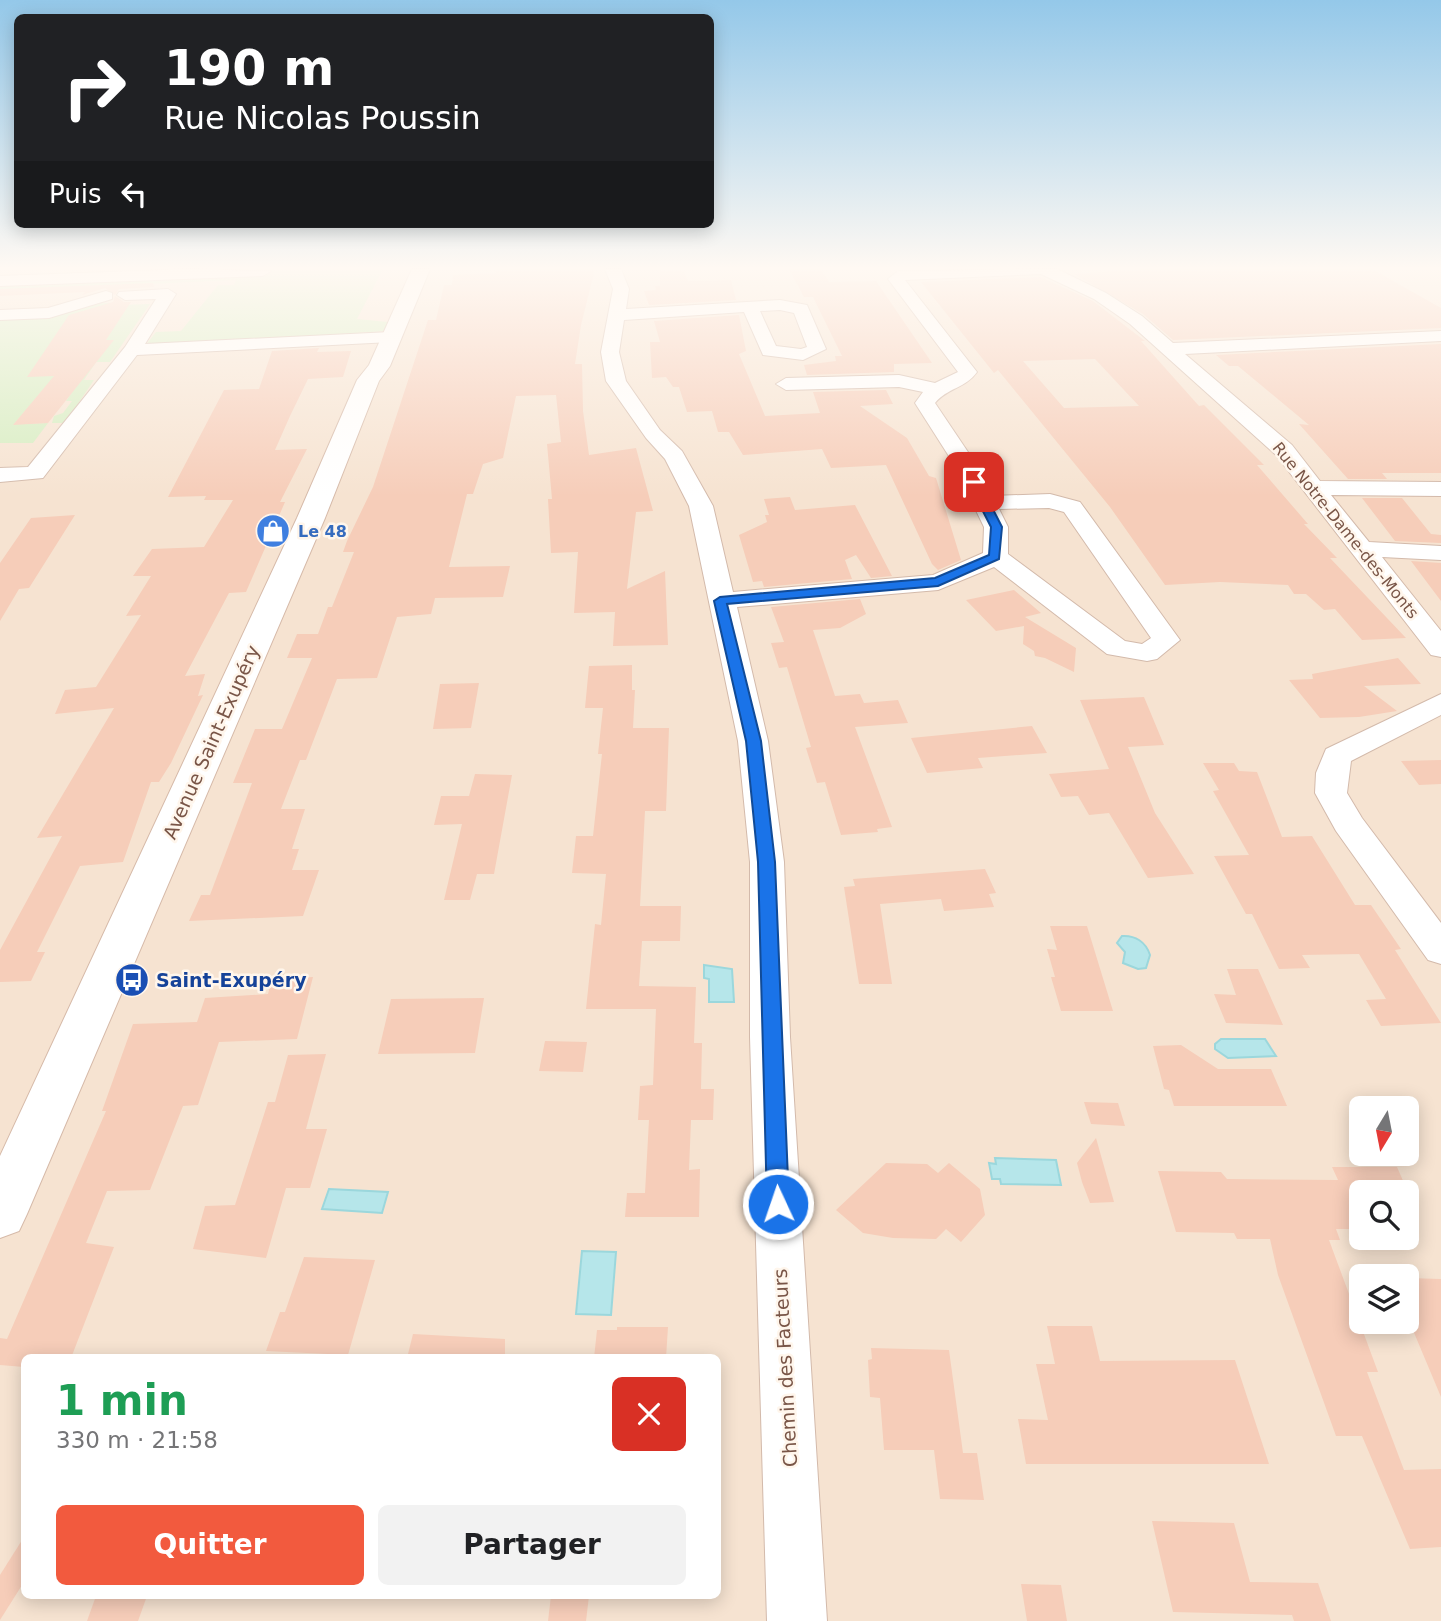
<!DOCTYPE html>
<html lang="fr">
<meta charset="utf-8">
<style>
:root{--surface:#fff;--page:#f2f2f2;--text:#202124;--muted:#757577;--accent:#f25a3e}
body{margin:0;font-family:"DejaVu Sans",sans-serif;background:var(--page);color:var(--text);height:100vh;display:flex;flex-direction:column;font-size:26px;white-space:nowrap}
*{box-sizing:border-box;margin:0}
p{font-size:23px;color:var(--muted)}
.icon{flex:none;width:38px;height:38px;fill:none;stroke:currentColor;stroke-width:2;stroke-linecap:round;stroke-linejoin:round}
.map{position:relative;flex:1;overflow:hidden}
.sheet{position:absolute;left:21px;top:1354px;width:700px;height:245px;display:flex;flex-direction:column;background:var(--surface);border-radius:10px;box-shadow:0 4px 18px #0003}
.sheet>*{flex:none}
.hud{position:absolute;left:14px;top:14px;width:700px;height:214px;border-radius:10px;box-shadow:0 4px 18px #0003;background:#202124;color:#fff;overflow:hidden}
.needle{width:46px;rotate:190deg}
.buttons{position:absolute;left:1349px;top:1096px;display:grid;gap:14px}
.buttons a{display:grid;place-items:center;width:70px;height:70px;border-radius:10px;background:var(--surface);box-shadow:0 4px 18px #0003;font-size:35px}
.pin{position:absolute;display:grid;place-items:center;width:60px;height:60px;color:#fff;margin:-30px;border-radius:14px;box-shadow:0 4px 10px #0006}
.me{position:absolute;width:77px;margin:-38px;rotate:357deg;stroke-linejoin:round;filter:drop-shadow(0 0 5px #0008)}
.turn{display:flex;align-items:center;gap:24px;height:147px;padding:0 35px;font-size:32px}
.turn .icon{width:91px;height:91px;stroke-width:2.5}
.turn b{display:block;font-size:49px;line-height:60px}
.then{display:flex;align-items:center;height:66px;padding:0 35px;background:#0003;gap:14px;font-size:26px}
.round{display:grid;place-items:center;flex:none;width:74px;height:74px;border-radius:10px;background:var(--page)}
.headline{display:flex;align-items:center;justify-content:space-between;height:119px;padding:0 35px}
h1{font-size:42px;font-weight:700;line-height:52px;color:#1e9e55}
.primary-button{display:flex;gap:14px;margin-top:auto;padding:14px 35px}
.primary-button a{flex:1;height:80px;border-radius:10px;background:var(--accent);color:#fff;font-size:28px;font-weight:700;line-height:80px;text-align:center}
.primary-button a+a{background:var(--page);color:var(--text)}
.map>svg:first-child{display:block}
.residential{fill:#f6e3d1;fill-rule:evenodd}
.green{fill:#d6edc1}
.water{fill:#b6e6ea;stroke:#9bd7dc;stroke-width:2}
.building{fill:#f6cdb9;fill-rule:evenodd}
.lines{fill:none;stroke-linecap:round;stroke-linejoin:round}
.minor-casing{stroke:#d3baab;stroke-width:2}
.secondary-casing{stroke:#d6baa9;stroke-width:2}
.minor{fill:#fff;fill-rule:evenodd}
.secondary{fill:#fff;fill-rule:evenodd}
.route{fill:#1a73e8;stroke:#114b97;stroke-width:2}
.labels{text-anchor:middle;stroke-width:5;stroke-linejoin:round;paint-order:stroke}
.far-street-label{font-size:16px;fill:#795547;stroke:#fff6ec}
.far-shop-label{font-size:16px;font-weight:bold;fill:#366cbe;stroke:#fff6ec;text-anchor:start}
.street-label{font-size:19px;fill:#795547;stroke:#fff6ec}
.transit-label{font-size:19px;font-weight:bold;fill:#164399;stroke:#fff6ec;text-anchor:start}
</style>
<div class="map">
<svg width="1441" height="1621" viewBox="0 0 1441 1621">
<rect width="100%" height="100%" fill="#fef2e4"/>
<path class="residential" d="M 0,269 L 1441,269 L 1441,1621 L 0,1621 ZM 1362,1108 L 1407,1108 L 1407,1153 L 1362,1153 ZM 1362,1192 L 1407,1192 L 1407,1237 L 1362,1237 ZM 1362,1276 L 1407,1276 L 1407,1321 L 1362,1321 ZM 24,1358 L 718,1358 L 718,1596 L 24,1596 Z"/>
<g class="green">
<polygon points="257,269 383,269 357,319 388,322 387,331 145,346 156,332 181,331 218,285 234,285 236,280 0,291 0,283 3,286 253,274"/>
<polygon points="123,302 121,305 150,304 110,362 96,362 84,380 94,380 65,423 52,423 54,416 63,413 72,401 66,401 73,391 41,392 14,424 48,423 33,443 0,443 0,318 92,304"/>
</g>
<g class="water">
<path d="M 1122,936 C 1135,935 1146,942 1150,955 L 1146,968 L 1138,969 L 1123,963 L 1125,952 L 1117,943 Z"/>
<polygon points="704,965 732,969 734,1002 709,1002 709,979 704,978"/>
<polygon points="1221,1039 1265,1039 1276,1056 1228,1058 1215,1049 1215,1044"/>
<polygon points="995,1158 1056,1160 1061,1185 1001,1184 1000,1179 992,1179 989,1163 996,1164"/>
<polygon points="329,1189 388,1192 382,1213 322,1209"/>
<polygon points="582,1251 616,1252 611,1315 576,1314"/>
</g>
<g class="building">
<polygon points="496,269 595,269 581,325 575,364 582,364 583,411 589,455 636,448 653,511 636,512 627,589 665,571 668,645 613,646 615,612 574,613 578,552 551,553 548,499 552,499 547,444 561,442 556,395 516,396 503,458 483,464 473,494 467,494 449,567 510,566 503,597 435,598 431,614 397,617 377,678 337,679 306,760 300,760 281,809 305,809 292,849 299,849 292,870 319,870 303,916 189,921 201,895 210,895 252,783 233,783 255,729 282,729 312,658 287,658 297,634 318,634 328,607 332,607 354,552 343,552 347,541 373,487 428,320 436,320 444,285 452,285 453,275 496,273"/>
<polygon points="789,269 821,269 829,282 876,281 932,363 894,364 894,372 807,375 804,365 836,361 835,356 842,356 813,297 804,297"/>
<polygon points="1139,269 1372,269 1441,308 1441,328 1173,340 1143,314 1074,274"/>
<polygon points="683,270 688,281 731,280 736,300 649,305 644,291 656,290 655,286 660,286 660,271"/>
<path d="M 1041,277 L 1093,301 L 1145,341 L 1141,341 L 1199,406 L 1204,405 L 1264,465 L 1257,465 L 1308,524 L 1304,524 L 1337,558 L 1330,558 L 1406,638 L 1362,640 L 1335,609 L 1324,610 L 1306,594 L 1294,594 L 1288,585 L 1220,582 L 1165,585 L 1110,507 L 998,370 L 994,373 L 921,282 ZM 1095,359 L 1139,406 L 1064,408 L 1023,361 Z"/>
<polygon points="153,283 154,287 119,289 115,295 105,288 82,295 85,292 0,296 0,289"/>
<polygon points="115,296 124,302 131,302 106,340 114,340 48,423 13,425 54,376 27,377 69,315 113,302"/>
<polygon points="739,315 746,351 739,354 765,416 820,413 813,392 886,390 893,404 860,406 907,438 929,476 936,478 961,560 938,570 932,564 886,465 831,468 822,449 743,455 729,432 718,432 712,411 687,412 679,387 673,387 666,377 652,378 650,342 660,342 654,321"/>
<polygon points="1441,344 1441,473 1382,473 1387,479 1348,479 1299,424 1309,425 1238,366 1229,366 1216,355"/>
<polygon points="319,348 317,352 351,351 343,377 308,379 290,416 275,450 307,449 280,502 285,502 246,592 229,593 185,676 205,674 198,696 203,695 171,763 159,782 151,782 123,862 80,866 37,952 45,952 31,981 0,982 0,950 62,836 37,838 114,708 55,714 65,690 96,687 141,615 126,616 151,576 133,576 152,549 204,547 233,500 204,500 206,496 168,497 224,390 259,389 272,351"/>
<polygon points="790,497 795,510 855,505 892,576 871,578 856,555 845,560 852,579 764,587 762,581 753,582 739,535 767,522 765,515 769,515 764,499"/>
<polygon points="1362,498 1402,498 1431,534 1441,535 1441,543 1395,541"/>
<polygon points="75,515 29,588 19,589 0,621 0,563 31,518"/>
<polygon points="1411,561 1441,563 1441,601"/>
<polygon points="1014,590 1041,613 1025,617 1076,648 1074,672 1045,658 1035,656 1034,651 1023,644 1024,626 996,631 966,600"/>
<polygon points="860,599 866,614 840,628 813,630 835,696 860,694 864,703 898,700 908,723 855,727 892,827 877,829 878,832 841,835 825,782 817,783 806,748 811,747 787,667 779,668 771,643 784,642 771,607"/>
<polygon points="1398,658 1421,684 1364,686 1397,711 1359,717 1320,718 1289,680 1313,679 1312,674"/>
<polygon points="632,665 632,690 635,690 633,728 669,728 666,811 645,811 640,906 681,906 680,941 642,941 639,986 696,987 694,1043 702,1043 701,1089 714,1089 713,1120 691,1120 689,1170 700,1169 699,1217 625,1217 627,1193 645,1193 649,1120 638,1120 640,1086 653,1085 656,1009 586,1009 595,924 601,925 606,874 572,873 576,836 593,836 602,754 598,754 603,708 585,708 589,666"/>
<polygon points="479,683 471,728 433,729 440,684"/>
<polygon points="1144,697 1164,745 1128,747 1155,813 1194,874 1148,878 1109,813 1089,815 1078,796 1061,797 1049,774 1109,769 1080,700"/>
<polygon points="1032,726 1047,753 978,758 983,768 927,773 911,738"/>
<polygon points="1441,760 1441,784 1419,785 1401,761"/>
<polygon points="1203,763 1234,763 1239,771 1257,772 1282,837 1312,836 1355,905 1371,905 1401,949 1395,950 1441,1023 1381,1026 1366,1000 1386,999 1359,954 1302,955 1310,968 1279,969 1252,914 1246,914 1214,856 1249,855 1213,791 1219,790"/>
<polygon points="475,774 512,775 494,874 477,874 470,900 444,900 462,824 434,825 441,796 469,796"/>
<polygon points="985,869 996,893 989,894 994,907 944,911 941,899 880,904 892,984 859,984 844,887 855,886 853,879"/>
<polygon points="1050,926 1087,926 1113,1011 1061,1011 1051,977 1055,977 1047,949 1057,950"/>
<polygon points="1227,969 1258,969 1283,1025 1226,1023 1214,994 1236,995"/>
<polygon points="313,977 297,1039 219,1042 198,1105 183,1106 150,1190 107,1191 86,1243 114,1247 71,1358 24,1358 24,1367 0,1365 0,1338 7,1339 106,1111 102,1111 133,1024 197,1022 205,998 268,994 272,979"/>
<polygon points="484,998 475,1053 378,1054 391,999"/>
<polygon points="545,1041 587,1042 583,1072 539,1071"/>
<polygon points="1181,1045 1218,1069 1271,1069 1287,1106 1174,1106 1169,1090 1164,1089 1153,1046"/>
<polygon points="326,1054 306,1129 327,1129 310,1188 286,1188 266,1258 193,1249 205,1206 235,1205 268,1102 275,1102 288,1055"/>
<polygon points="1084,1102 1118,1103 1125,1126 1091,1124"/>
<polygon points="1096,1138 1114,1202 1090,1203 1082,1182 1077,1163"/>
<polygon points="886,1163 927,1164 938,1173 949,1163 980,1189 985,1215 961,1242 946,1229 936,1239 893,1238 863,1233 836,1210"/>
<polygon points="1332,1167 1397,1167 1408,1192 1362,1192 1362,1229 1336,1229 1340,1240 1329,1240 1378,1372 1367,1372 1404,1470 1441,1469 1441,1547 1410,1549 1362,1436 1336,1436 1278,1275 1270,1239 1237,1239 1234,1233 1176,1232 1158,1171 1221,1172 1227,1179 1338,1180"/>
<polygon points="304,1257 375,1260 348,1355 266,1351 280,1312 285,1312"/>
<polygon points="1407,1278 1441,1279 1441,1397 1407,1316"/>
<polygon points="1047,1326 1092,1326 1100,1361 1235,1360 1269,1464 1026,1464 1018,1419 1048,1420 1036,1364 1055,1364"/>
<polygon points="617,1327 668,1327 666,1358 594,1358 597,1330 617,1330"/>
<polygon points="413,1334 505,1339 505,1358 407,1358"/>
<polygon points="871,1348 949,1350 963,1453 977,1453 984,1500 940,1499 934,1450 884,1450 880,1398 870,1397 868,1360 872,1359"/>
<polygon points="1152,1521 1234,1523 1250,1582 1318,1583 1331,1621 1294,1621 1292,1615 1173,1612"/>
<polygon points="24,1537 24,1582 0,1620 0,1575"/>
<polygon points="1021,1584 1061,1585 1067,1621 1027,1621"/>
<polygon points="96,1596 147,1596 138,1621 87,1621"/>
<polygon points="551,1596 589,1596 586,1621 548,1621"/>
</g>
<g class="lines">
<g class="minor-casing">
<g id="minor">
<polygon points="190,269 271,271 263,276 0,286 0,276"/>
<path d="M 605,269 L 621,269 L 629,289 L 626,309 L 780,300 L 807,305 L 826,349 L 803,360 L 763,355 L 744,312 L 624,320 L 619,352 L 626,381 L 660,430 L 682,451 L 713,506 L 733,592 L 933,575 L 983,553 L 984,527 L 952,461 L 915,403 L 923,392 L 899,387 L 786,390 L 776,384 L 786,378 L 899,375 L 935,383 L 958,372 L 888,279 L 898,271 L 1057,269 L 1106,293 L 1142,316 L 1173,343 L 1441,331 L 1441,341 L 1185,354 L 1292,445 L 1320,481 L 1441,482 L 1441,496 L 1331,495 L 1369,542 L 1441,546 L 1441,560 L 1382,557 L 1441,631 L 1441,657 L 1431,655 L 1276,455 L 1130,324 L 1094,299 L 1041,274 L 905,280 L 977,372 C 966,388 947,388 935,403 L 974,461 L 992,496 L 1050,494 L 1080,502 L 1180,640 L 1157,659 L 1147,661 L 1107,654 L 994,567 L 938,590 L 737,607 L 768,741 L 784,862 L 790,1037 L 827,1621 L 767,1621 L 750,1037 L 750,862 L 738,741 L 689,506 L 665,459 L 646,438 L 606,381 L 601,352 L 613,289 ZM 780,310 L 794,313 L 807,347 L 801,349 L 776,346 L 760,311 ZM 1049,508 L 1064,512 L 1151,638 L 1142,644 L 1125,641 L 1008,554 L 1008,527 L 999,509 Z"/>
<polygon points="168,289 176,294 145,344 391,332 400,337 391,342 137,355 43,478 0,482 0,468 28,467 125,347 156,299 125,300 117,295 119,292"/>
<polygon points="106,291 112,293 112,299 49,318 0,320 0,310 48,308"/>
<polygon points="1441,694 1441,715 1351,761 1347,793 1362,818 1441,923 1441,964 1428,960 1336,831 1315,793 1316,773 1326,749"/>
</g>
</g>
<g class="secondary-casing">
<polygon id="secondary" points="412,269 430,269 390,366 379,381 325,518 27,1214 19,1231 0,1238 0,1156 297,518 357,380 369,365"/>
</g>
<use href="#minor" class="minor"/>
<use href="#secondary" class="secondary"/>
</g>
<linearGradient id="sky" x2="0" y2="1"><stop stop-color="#94c8e9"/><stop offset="0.54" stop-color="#fff9f3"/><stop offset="1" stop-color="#fff9f3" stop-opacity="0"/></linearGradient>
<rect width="1441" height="496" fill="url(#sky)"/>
<polygon class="route" points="974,479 979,482 1002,527 999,559 938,586 727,604 761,741 775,862 789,1204 786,1211 778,1214 770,1211 767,1204 758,862 746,741 714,601 720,597 935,578 989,555 991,527 968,482"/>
<defs>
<g id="shop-disc" transform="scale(1.75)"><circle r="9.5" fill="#3f7fe0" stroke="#fff6ec"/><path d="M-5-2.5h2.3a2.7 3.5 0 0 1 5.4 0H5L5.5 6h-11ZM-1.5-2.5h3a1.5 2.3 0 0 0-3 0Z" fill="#fff"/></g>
<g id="bus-disc" transform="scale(1.75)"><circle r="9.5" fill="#1a4fb4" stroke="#fff6ec"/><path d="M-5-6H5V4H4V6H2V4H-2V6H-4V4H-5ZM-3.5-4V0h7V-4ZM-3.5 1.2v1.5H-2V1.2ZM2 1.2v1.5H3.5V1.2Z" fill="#fff"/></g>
</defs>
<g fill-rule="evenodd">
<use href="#shop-disc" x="273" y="531"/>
<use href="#bus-disc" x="132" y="980"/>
</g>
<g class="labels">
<g class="far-street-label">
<text transform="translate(1346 530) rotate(51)" y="6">Rue Notre-Dame-des-Monts</text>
</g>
<g class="far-shop-label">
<text x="298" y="537">Le 48</text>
</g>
<g class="street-label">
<text transform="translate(211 742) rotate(-66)" y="7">Avenue Saint-Exupéry</text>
<text transform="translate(785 1368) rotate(-93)" y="7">Chemin des Facteurs</text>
</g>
<g class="transit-label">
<text x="156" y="987">Saint-Exupéry</text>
</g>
</g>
</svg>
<div class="buttons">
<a><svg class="needle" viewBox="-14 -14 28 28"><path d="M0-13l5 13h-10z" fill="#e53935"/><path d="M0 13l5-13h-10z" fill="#757577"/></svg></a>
<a><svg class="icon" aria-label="search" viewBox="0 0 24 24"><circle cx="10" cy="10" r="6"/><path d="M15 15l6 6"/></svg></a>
<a><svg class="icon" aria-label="layers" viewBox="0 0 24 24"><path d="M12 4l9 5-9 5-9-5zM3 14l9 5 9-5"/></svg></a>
</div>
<div class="pin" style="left:974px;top:482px;background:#d93025"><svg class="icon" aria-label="arrive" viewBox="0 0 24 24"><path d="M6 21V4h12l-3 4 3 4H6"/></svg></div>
<svg class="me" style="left:778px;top:1204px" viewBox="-20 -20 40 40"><circle r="17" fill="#1a73e8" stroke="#fff" stroke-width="3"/><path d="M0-11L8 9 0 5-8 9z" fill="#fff"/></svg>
<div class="hud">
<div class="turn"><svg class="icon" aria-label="right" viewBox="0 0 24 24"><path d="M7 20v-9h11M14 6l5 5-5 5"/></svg><div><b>190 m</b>Rue Nicolas Poussin</div></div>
<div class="then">Puis<svg class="icon" aria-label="left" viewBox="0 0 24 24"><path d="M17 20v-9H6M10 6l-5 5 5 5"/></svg></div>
</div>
<section class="sheet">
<div class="headline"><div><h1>1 min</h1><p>330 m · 21:58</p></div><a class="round" style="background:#d93025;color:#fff"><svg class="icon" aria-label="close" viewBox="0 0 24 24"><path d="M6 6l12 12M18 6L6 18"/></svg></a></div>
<div class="primary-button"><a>Quitter</a><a>Partager</a></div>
</section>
</div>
